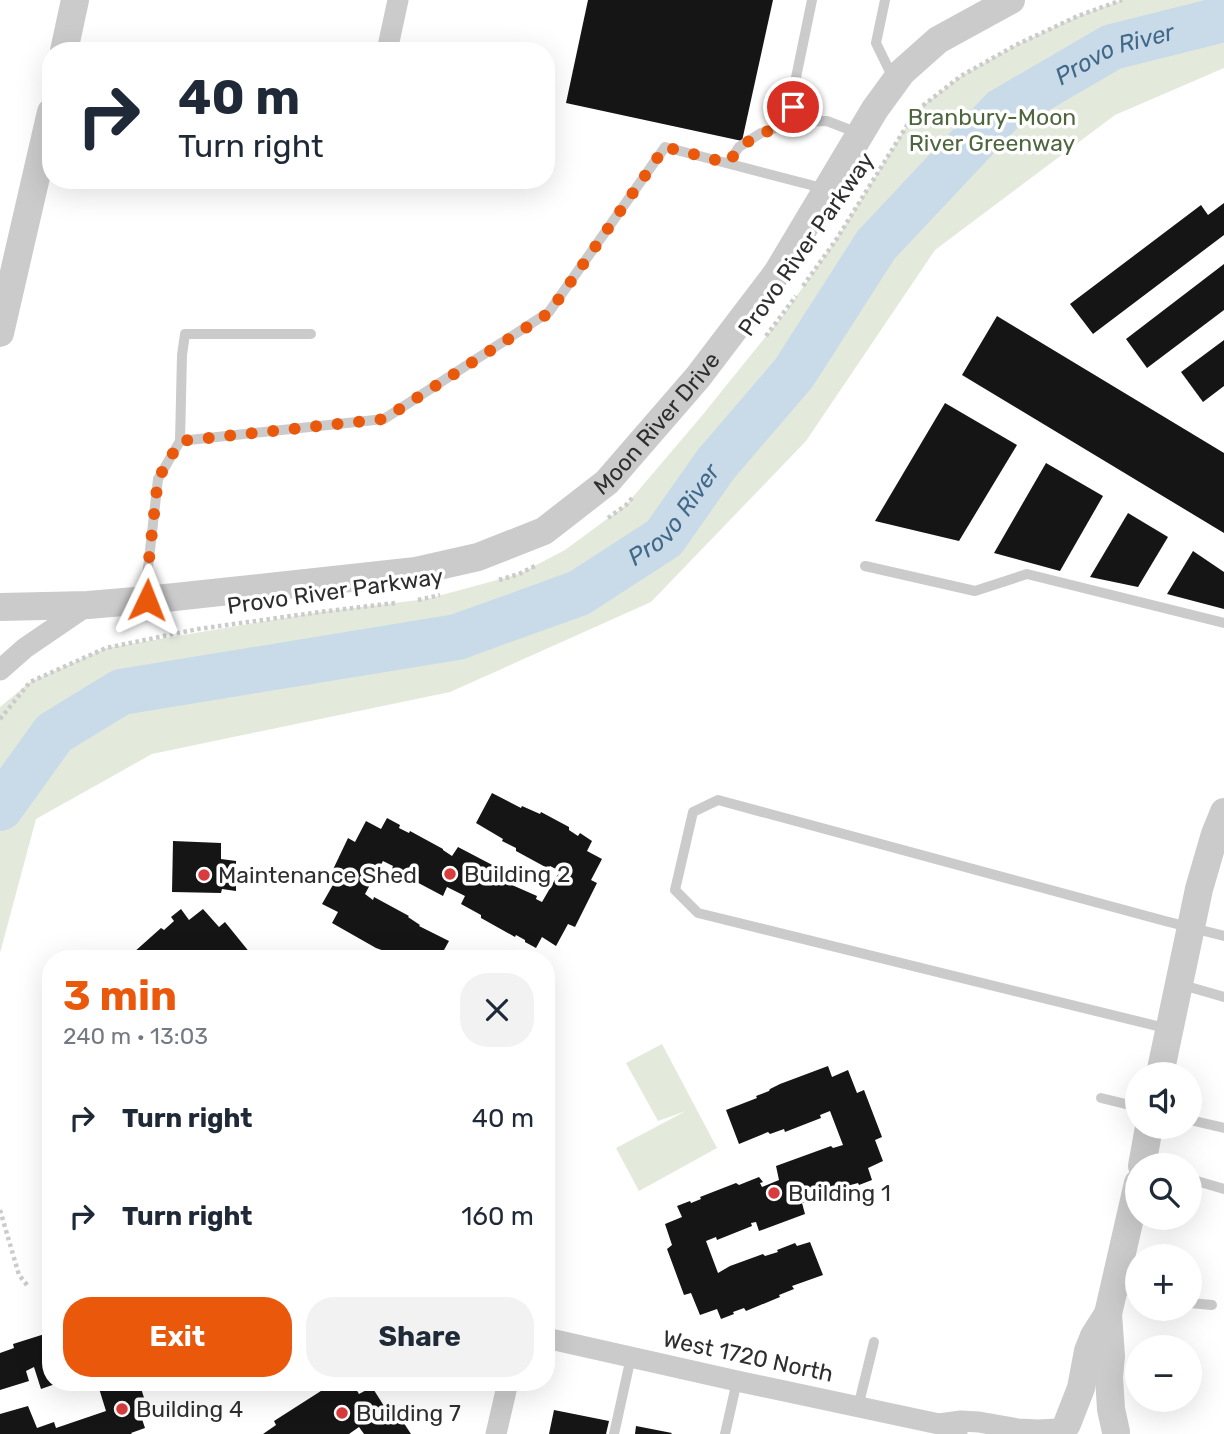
<!DOCTYPE html>
<meta charset="utf-8">
<style>
:root{--surface:#fff;--page:#f2f2f3;--text:#1f2937;--muted:#747a83;--accent:#ea580c}
body{margin:0;font-family:Rubik,sans-serif;background:var(--page);color:var(--text);height:100vh;display:flex;flex-direction:column;font-size:26px;white-space:nowrap}
*{box-sizing:border-box;margin:0}
p{font-size:23px;color:var(--muted)}
.icon{flex:none;width:38px;height:38px;fill:none;stroke:currentColor;stroke-width:2;stroke-linecap:round;stroke-linejoin:round}
.map{position:relative;flex:1;overflow:hidden}
.sheet{position:absolute;left:42px;top:950px;width:513px;height:441px;display:flex;flex-direction:column;background:var(--surface);border-radius:28px;box-shadow:0 7px 28px #0002}
.sheet>*{flex:none}
.guide{position:absolute;left:42px;top:42px;width:513px;height:147px;border-radius:28px;box-shadow:0 7px 28px #0002;background:#fff;color:var(--text);overflow:hidden}
.controls{position:absolute;left:1125px;top:1062px;display:grid;gap:14px}
.controls a{display:grid;place-items:center;width:77px;height:77px;border-radius:50%;background:var(--surface);box-shadow:0 7px 28px #0002;font-size:35px}
.pin{position:absolute;display:grid;place-items:center;width:60px;height:60px;color:#fff;margin:-30px;border:4px solid #fff;border-radius:50%;box-shadow:0 2px 7px #0007}
.me{position:absolute;width:77px;margin:-38px;rotate:2deg;stroke-linejoin:round;filter:drop-shadow(0 0 5px #0008)}
.turn{display:flex;align-items:center;gap:24px;height:147px;padding:0 21px;font-size:32px}
.turn .icon{width:91px;height:91px;stroke-width:2.5}
.turn b{display:block;font-size:49px;line-height:60px}
.round{display:grid;place-items:center;flex:none;width:74px;height:74px;border-radius:28px;background:var(--page)}
.summary{display:flex;align-items:center;justify-content:space-between;height:119px;padding:0 21px}
h1{font-size:42px;font-weight:700;line-height:52px;color:var(--accent)}
.action{display:flex;gap:14px;margin-top:auto;padding:14px 21px}
.action a{flex:1;height:80px;border-radius:28px;background:var(--accent);color:#fff;font-size:28px;font-weight:700;line-height:80px;text-align:center}
.action a+a{background:var(--page);color:var(--text)}
ul{padding:0;list-style:none}
li{display:flex;align-items:center;gap:21px;height:98px;padding:0 21px}
li div{flex:1}
li b{display:block;font-size:26px}
li em{font-style:normal}
.map>svg:first-child{display:block}
.green{fill:#e3eadc}
.lines{fill:none;stroke-linecap:round;stroke-linejoin:round}
.river{stroke:#c9dbe9;stroke-width:46}
.building{fill:#151515}
.path{stroke:#cbcbcb;stroke-width:4.5;stroke-dasharray:3.5 3.5;stroke-linecap:butt}
.service{stroke:#cbcbcb;stroke-width:10}
.minor{stroke:#cbcbcb;stroke-width:21}
.tertiary{stroke:#cbcbcb;stroke-width:28}
.route{stroke:#ea580c;stroke-width:12;stroke-dasharray:0 21.6}
.poi-dot{fill:#d83c3e;stroke:#fff;stroke-width:2.5}
.labels{text-anchor:middle;stroke-width:7;stroke-linejoin:round;paint-order:stroke}
.park-label{font-size:23px;fill:#4e663e;stroke:#fff}
.street-label{font-size:23px;fill:#2e2e2e;stroke:#fff}
.poi-label{font-size:23px;fill:#2e2e2e;stroke:#fff;text-anchor:start}
.water-label{font-size:24px;font-style:italic;fill:#42698a;stroke:#fff}
</style>
<div class="map">
<svg width="1224" height="1434" viewBox="0 0 1224 1434">
<rect width="100%" height="100%" fill="#fff"/>
<g class="green">
<polygon points="1122,0 1224,0 1224,68 1115,115 935,250 806,441 651,602 450,692 152,754 36,819 0,953 0,707 30,682 106,648 320,612 427,599 519,574 565,550 626,505 700,418 784,314 836,240 916,111 961,76 1016,45 1078,16"/>
<polygon points="662,1044 717,1148 639,1191 616,1148 686,1111 658,1121 626,1063"/>
</g>
<g class="lines">
<path class="river" id="s1" d="M 0,808 L 54,733 L 121,692 L 457,637 L 579,593 L 664,538 L 716,464 L 794,373 L 876,245 L 1002,111 L 1112,47 L 1224,19"/>
</g>
<g class="building">
<polygon points="588,0 773,0 742,141 566,103"/>
<polygon points="1224,203 1224,235 1093,334 1070,304 1201,205 1208,215"/>
<polygon points="1224,264 1224,310 1147,368 1126,339"/>
<polygon points="997,316 1224,453 1224,533 962,375"/>
<polygon points="1224,340 1224,386 1203,402 1181,372"/>
<polygon points="945,403 1017,445 959,541 875,521"/>
<polygon points="1046,463 1103,496 1060,571 994,553"/>
<polygon points="1128,513 1168,537 1138,587 1090,577"/>
<polygon points="1193,551 1224,572 1224,609 1167,594"/>
<polygon points="492,793 521,808 522,806 540,814 541,812 569,827 569,830 578,836 580,833 592,841 587,851 602,859 591,880 597,883 575,927 568,924 556,946 542,937 536,948 525,942 525,940 516,935 515,937 481,918 481,915 461,904 465,896 447,887 443,896 392,869 393,866 383,861 365,894 373,900 374,897 409,916 408,917 420,925 419,926 449,941 439,959 407,959 403,957 402,959 389,952 387,952 376,948 332,923 338,912 322,904 334,883 328,880 348,838 355,842 366,821 381,829 387,818 400,825 399,828 409,833 410,831 443,849 443,850 452,856 458,847 500,869 496,878 537,896 536,899 542,902 560,871 550,866 549,869 516,851 516,848 502,841 503,839 476,823"/>
<polygon points="173,841 221,843 221,859 236,861 236,891 222,889 221,893 172,892"/>
<polygon points="181,909 189,920 203,909 219,927 225,922 255,959 203,959 200,955 196,959 129,959 135,954 133,953 161,928 164,930 174,921 171,917"/>
<polygon points="828,1066 832,1077 848,1070 857,1093 864,1090 882,1137 875,1140 883,1161 868,1168 872,1180 859,1185 858,1183 847,1186 848,1189 813,1203 811,1200 802,1203 805,1214 759,1231 756,1222 751,1223 752,1226 717,1240 716,1237 706,1241 718,1273 730,1266 763,1254 765,1256 778,1252 777,1250 795,1243 797,1246 810,1242 823,1275 792,1286 794,1289 779,1295 780,1297 746,1311 744,1308 733,1312 734,1314 721,1319 717,1309 700,1315 691,1293 684,1295 667,1249 672,1245 665,1224 682,1217 677,1206 690,1201 691,1203 701,1199 700,1197 736,1183 739,1185 759,1177 763,1182 760,1183 762,1187 779,1180 776,1166 831,1146 833,1148 843,1145 830,1111 820,1115 821,1118 785,1132 784,1129 770,1134 768,1132 739,1144 726,1110 757,1098 756,1096 769,1091 770,1089 780,1084"/>
<polygon points="51,1332 51,1382 58,1383 41,1389 34,1367 26,1371 29,1381 0,1390 0,1353 14,1348 13,1344"/>
<polygon points="97,1382 139,1382 146,1404 138,1407 145,1428 131,1433 132,1434 0,1434 0,1414 28,1406 37,1428 54,1422 56,1428 106,1411"/>
<polygon points="335,1382 352,1382 359,1394 372,1387 384,1406 390,1402 411,1434 364,1434 359,1427 349,1434 263,1434 276,1425 274,1421"/>
<polygon points="554,1410 609,1421 606,1434 549,1434"/>
<polygon points="636,1426 672,1433 671,1434 635,1434"/>
</g>
<g class="lines">
<g class="path">
<polyline points="803,286 836,240 916,111 961,76 1016,45 1078,16 1122,0"/>
<polyline points="766,336 796,296"/>
<polyline points="608,518 626,505 633,497"/>
<polyline points="499,580 519,574 537,565"/>
<polyline points="418,600 440,595"/>
<polyline points="0,719 30,682 106,648 198,629 320,612 395,603"/>
<polyline points="0,1210 19,1275 27,1285"/>
</g>
<g class="service">
<polyline points="885,0 876,43 894,80"/>
<polyline points="793,122 793,92 812,0"/>
<polyline points="728,163 739,147 761,133 793,122 827,121 858,133"/>
<polyline points="180,441 182,355 185,334 311,334"/>
<polyline points="865,566 975,591 1027,574 1224,623"/>
<polyline points="147,600 147,577 158,479 180,441 384,419 549,312 665,147 826,189"/>
<polyline points="1179,984 1224,997"/>
<polyline points="1169,1029 698,913 675,890 693,812 718,800 1165,921 1224,936"/>
<polyline points="1101,1098 1138,1107"/>
<polyline points="1190,1120 1224,1128"/>
<polyline points="1190,1179 1224,1189"/>
<polyline points="1117,1288 1138,1293"/>
<polyline points="1190,1303 1212,1305"/>
<polyline points="858,1407 874,1342"/>
<polyline points="614,1434 631,1357"/>
<polyline points="725,1434 737,1381"/>
</g>
<g class="minor">
<polyline points="387,51 398,0"/>
<polyline points="0,670 25,648 88,605"/>
<polyline points="546,1338 737,1381 939,1424 957,1434"/>
<polyline points="939,1424 961,1421 979,1422 1018,1429 1038,1430 1058,1429"/>
<polyline points="496,1434 508,1382"/>
</g>
<g class="tertiary">
<polyline points="64,51 75,0"/>
<polyline points="0,333 51,112"/>
<path id="s2" d="M 0,607 L 88,605 L 147,600 L 416,571 L 478,557 L 544,531 L 607,482 L 698,377 L 777,273 L 875,109 L 902,72 L 938,40 L 1011,0"/>
<polyline points="1160,1074 1199,889 1215,834 1224,812"/>
<polyline points="1142,1166 1149,1127"/>
<polyline points="1067,1424 1081,1388 1088,1351 1094,1336 1108,1314"/>
<polyline points="1116,1432 1111,1409 1109,1377 1111,1356 1108,1314 1138,1183"/>
</g>
</g>
<g class="lines">
<path class="route" d="M 147,600 L 147,577 L 158,479 L 180,441 L 384,419 L 549,313 L 665,147 L 728,163 C 747,136 763,133 793,122 L 793,107"/>
</g>
<g class="poi-dot">
<circle cx="450" cy="874" r="7"/>
<circle cx="204" cy="875" r="7"/>
<circle cx="774" cy="1193" r="7"/>
<circle cx="122" cy="1409" r="7"/>
<circle cx="342" cy="1413" r="7"/>
</g>
<g class="labels">
<g class="park-label">
<text x="992" y="125">Branbury-Moon<tspan x="992" dy="26">River Greenway</tspan></text>
</g>
<g class="street-label">
<text transform="translate(806 244) rotate(-55)" y="8">Provo River Parkway</text>
<text dy="8" stroke="none"><textPath href="#s2" startOffset="709">Moon River Drive</textPath></text>
<text transform="translate(335 591) rotate(-8)" y="8">Provo River Parkway</text>
<text transform="translate(748 1356) rotate(12)" y="8">West 1720 North</text>
</g>
<g class="poi-label">
<text x="464" y="882">Building 2</text>
<text x="218" y="883">Maintenance Shed</text>
<text x="788" y="1201">Building 1</text>
<text x="136" y="1417">Building 4</text>
<text x="356" y="1421">Building 7</text>
</g>
<g class="water-label">
<text dy="8" stroke="none"><textPath href="#s1" startOffset="1416">Provo River</textPath></text>
<text dy="8" stroke="none"><textPath href="#s1" startOffset="766">Provo River</textPath></text>
</g>
</g>
</svg>
<div class="controls">
<a><svg class="icon" aria-label="sound" viewBox="0 0 24 24"><path d="M4 9h4l5-4v14l-5-4H4zM17 9q2 3 0 6"/></svg></a>
<a><svg class="icon" aria-label="search" viewBox="0 0 24 24"><circle cx="10" cy="10" r="6"/><path d="M15 15l6 6"/></svg></a>
<a>+</a>
<a>−</a>
</div>
<div class="pin" style="left:793px;top:107px;background:#d93025"><svg class="icon" aria-label="arrive" viewBox="0 0 24 24"><path d="M6 21V4h12l-3 4 3 4H6"/></svg></div>
<svg class="me" style="left:147px;top:600px" viewBox="-20 -20 40 40"><path d="M0-17L14 15 0 8-14 15z" fill="#ea580c" stroke="#fff" stroke-width="4"/></svg>
<div class="guide">
<div class="turn"><svg class="icon" aria-label="right" viewBox="0 0 24 24"><path d="M7 20v-9h11M14 6l5 5-5 5"/></svg><div><b>40 m</b>Turn right</div></div>
</div>
<section class="sheet">
<div class="summary"><div><h1>3 min</h1><p>240 m · 13:03</p></div><a class="round"><svg class="icon" aria-label="close" viewBox="0 0 24 24"><path d="M6 6l12 12M18 6L6 18"/></svg></a></div>
<ul>
<li><svg class="icon" aria-label="right" viewBox="0 0 24 24"><path d="M7 20v-9h11M14 6l5 5-5 5"/></svg><div><b>Turn right</b></div><em>40 m</em></li>
<li><svg class="icon" aria-label="right" viewBox="0 0 24 24"><path d="M7 20v-9h11M14 6l5 5-5 5"/></svg><div><b>Turn right</b></div><em>160 m</em></li>
</ul>
<div class="action"><a>Exit</a><a>Share</a></div>
</section>
</div>
